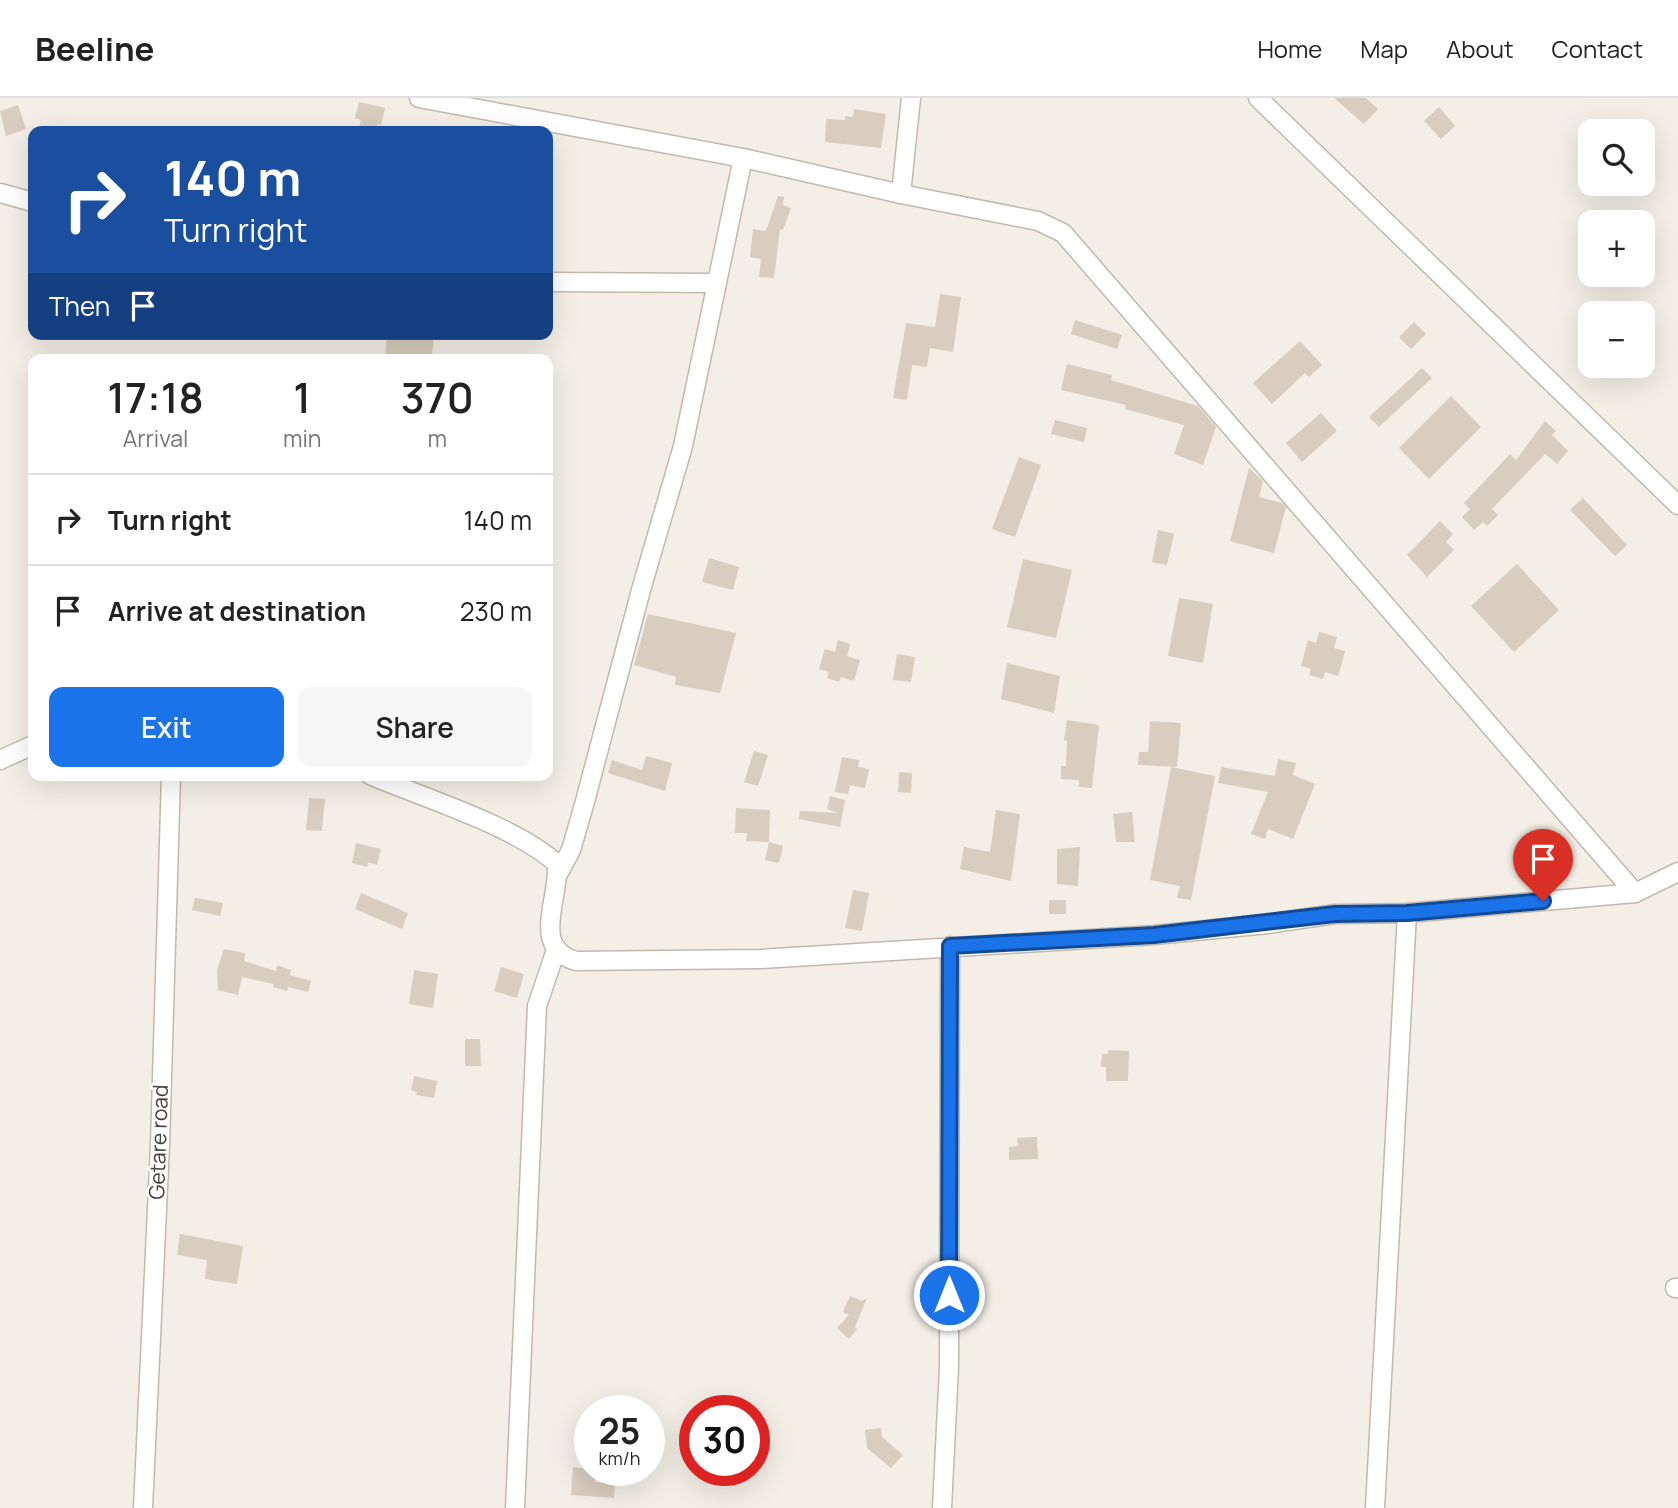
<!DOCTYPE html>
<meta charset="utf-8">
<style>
:root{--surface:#fff;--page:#f6f6f6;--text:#222;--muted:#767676;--line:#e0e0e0;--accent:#1a73e8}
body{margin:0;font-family:Manrope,sans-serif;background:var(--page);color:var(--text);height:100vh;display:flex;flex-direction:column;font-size:26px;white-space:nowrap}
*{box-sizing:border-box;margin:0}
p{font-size:23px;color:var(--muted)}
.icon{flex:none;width:38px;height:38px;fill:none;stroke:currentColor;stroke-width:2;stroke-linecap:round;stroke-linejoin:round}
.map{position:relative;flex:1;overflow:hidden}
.sheet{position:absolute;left:28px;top:256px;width:525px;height:427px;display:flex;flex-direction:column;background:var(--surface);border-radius:14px;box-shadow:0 7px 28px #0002}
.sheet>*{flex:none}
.hud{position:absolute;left:28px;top:28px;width:525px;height:214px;border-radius:14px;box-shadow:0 7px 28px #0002;background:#1a4fa0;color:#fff;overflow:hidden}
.controls{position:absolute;left:1578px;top:21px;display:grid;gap:14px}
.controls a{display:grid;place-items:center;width:77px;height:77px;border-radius:14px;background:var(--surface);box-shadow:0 7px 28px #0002;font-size:35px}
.speed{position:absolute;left:574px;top:1297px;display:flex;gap:14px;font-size:35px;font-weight:700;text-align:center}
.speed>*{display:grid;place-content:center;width:91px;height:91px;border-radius:50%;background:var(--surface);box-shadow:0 7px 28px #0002;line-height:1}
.speed small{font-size:18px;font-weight:400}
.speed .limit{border:10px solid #d22;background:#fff;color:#111}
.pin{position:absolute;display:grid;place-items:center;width:60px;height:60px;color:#fff;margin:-72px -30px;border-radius:50% 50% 50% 0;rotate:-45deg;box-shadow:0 0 7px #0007}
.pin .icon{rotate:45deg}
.me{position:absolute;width:77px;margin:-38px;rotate:0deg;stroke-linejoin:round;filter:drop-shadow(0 0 5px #0008)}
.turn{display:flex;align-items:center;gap:24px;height:147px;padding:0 21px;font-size:32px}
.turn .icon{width:91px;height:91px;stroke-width:2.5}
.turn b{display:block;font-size:49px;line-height:60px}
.then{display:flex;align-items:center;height:66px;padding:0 21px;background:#0003;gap:14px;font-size:26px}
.eta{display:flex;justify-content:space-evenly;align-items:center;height:119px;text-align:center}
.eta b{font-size:42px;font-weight:600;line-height:49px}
.primary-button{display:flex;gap:14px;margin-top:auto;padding:14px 21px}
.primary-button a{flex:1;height:80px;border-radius:14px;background:var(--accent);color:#fff;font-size:28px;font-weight:600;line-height:80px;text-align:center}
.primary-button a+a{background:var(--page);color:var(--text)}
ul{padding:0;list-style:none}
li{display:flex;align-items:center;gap:21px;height:91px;padding:0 21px;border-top:2px solid var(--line)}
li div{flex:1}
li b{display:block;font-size:26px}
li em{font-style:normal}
header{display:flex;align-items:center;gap:42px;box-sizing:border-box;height:98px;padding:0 35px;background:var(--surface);border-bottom:2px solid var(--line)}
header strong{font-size:33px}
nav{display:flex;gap:38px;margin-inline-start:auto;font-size:24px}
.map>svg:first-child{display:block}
.building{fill:#d8cdbe}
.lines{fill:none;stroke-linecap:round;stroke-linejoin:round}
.minor-casing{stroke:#c2b9ab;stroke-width:21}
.minor{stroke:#fff;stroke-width:18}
.route-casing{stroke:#114b97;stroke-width:18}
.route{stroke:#1a73e8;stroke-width:12}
.labels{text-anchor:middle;stroke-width:5;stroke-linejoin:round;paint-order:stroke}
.street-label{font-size:21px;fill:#463f35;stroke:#fff}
</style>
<header>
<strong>Beeline</strong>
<nav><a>Home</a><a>Map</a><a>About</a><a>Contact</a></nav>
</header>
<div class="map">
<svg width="1678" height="1410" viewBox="0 0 1678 1410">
<rect width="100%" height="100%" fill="#f3efe6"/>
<g class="building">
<polygon points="1334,0 1366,0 1378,11 1364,26"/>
<polygon points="359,4 385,10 381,27 377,26 376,33 358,33 361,22 355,20"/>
<polygon points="18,7 26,31 6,38 0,13"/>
<polygon points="1439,9 1455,28 1441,41 1424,23"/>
<polygon points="854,11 886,16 881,50 825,44 826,21 845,22 845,18 853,19"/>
<polygon points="778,98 784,99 783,107 791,110 783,132 780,131 774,180 759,179 761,161 750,159 753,131 766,133"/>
<polygon points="940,196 961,199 953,254 930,250 927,269 912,267 907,302 893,300 906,225 935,229"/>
<polygon points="1075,222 1122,237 1117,251 1071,236"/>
<polygon points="1414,224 1426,236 1411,251 1399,239"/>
<polygon points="387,236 434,236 432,261 385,261"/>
<polygon points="1300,243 1322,267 1309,279 1305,275 1272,306 1253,285"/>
<polygon points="1067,266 1112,277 1111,282 1198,308 1216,329 1203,367 1174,356 1184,327 1125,311 1126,307 1061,292"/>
<polygon points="1422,270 1432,280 1379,329 1369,319"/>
<polygon points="1451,298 1481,329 1429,381 1399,350"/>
<polygon points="1321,315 1337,333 1302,364 1286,345"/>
<polygon points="1055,322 1087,330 1084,344 1051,336"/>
<polygon points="1545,323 1556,333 1552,337 1568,353 1557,366 1545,356 1492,411 1498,417 1487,428 1483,424 1474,432 1462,419 1470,411 1464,405 1510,356 1516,362"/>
<polygon points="1019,359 1041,367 1015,439 992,431"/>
<polygon points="1249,370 1263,383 1259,399 1282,405 1286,409 1274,455 1230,443"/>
<polygon points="1583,400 1627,447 1615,458 1570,412"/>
<polygon points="1440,423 1453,436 1446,444 1454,452 1427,479 1407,457"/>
<polygon points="1158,432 1174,436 1167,467 1152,464"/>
<polygon points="709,460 739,469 733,492 702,484"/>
<polygon points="1023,461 1072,472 1056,540 1007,529"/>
<polygon points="1517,466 1559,512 1514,554 1471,508"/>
<polygon points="1179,500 1213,506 1203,565 1168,558"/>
<polygon points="648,516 736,535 720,595 675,587 676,579 634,567"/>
<polygon points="1319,534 1337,539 1334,550 1345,553 1338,578 1325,574 1323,581 1309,577 1311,571 1301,568 1308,542 1316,545"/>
<polygon points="838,542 850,546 847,558 860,562 854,583 841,579 839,584 827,580 829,574 819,571 825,551 835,554"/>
<polygon points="897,556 915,559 911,584 893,582"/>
<polygon points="1007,565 1060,578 1054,615 1001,601"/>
<polygon points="1067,622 1099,627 1092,690 1079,689 1079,682 1061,681 1061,668 1066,668 1067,643 1064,642"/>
<polygon points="1150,623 1181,625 1177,669 1138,667 1139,654 1148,654"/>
<polygon points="754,653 768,657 758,688 744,684"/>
<polygon points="646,658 672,665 665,693 608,675 612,662 642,672"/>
<polygon points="842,659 859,662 858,669 869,671 865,690 850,687 848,696 835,694"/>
<polygon points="1278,661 1296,665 1293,677 1315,686 1293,741 1268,731 1265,741 1251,736 1268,694 1218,685 1221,669 1275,678"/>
<polygon points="1171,669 1215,678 1191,802 1177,800 1180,788 1150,782"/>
<polygon points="899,674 912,675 911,695 898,694"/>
<polygon points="830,698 845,702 840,729 799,721 800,713 839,715 827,711"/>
<polygon points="309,700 325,701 322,733 306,732"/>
<polygon points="736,710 770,712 769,744 746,743 747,735 735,735"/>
<polygon points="996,712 1020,716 1011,783 960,771 964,749 990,754"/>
<polygon points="1132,714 1135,744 1116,744 1113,716"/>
<polygon points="769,744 783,748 779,765 765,762"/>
<polygon points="356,745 381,751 377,767 368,764 367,769 352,765"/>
<polygon points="1080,749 1078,788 1057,786 1057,751"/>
<polygon points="853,792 869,795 862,833 845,830"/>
<polygon points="361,795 408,815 402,831 355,811"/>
<polygon points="195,800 223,805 220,818 192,812"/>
<rect x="1049" y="802" width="17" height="14"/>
<polygon points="224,851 245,855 244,863 276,873 277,867 291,872 290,877 311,883 308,894 288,889 287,893 273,889 274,886 242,879 238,897 218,892 217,872"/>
<polygon points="501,869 524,876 517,900 494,893"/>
<polygon points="414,872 438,876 433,910 409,906"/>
<polygon points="465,941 480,941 481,968 465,968"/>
<polygon points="1108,952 1129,953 1128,983 1106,983 1106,969 1101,969 1102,956 1108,956"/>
<polygon points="414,978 437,983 434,1000 416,997 417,994 411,992"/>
<polygon points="1037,1039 1038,1061 1009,1062 1009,1049 1018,1048 1017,1040"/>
<polygon points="180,1136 243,1148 237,1186 205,1181 207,1162 177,1157"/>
<polygon points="850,1198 862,1203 867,1200 855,1229 857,1231 849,1241 837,1230 849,1217 843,1214"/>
<polygon points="881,1330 882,1339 903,1357 891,1370 867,1350 865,1332"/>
<polygon points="573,1369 596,1372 595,1384 615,1385 614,1400 571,1397"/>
</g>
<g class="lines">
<g class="minor-casing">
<g id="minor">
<polyline points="419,0 743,60 901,96 1038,123 1063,135 1635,795 1678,774"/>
<polyline points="1258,0 1678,407"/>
<polyline points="0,95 33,104"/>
<polyline points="901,96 911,0"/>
<polyline points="548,184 716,185"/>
<polyline points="0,662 33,647"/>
<path d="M 370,677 C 424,700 516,728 557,766 C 560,800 530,850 576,863 L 760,861 L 1154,837 L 1268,826 L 1335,816 L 1407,815 L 1635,795"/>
<polyline points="558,776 571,752 584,707 641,492 683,348 743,60"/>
<polyline points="1675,1190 1678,1190"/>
<polyline points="143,1410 160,1047 171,677"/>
<polyline points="515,1410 537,908 556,852"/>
<polyline points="942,1410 949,1269 950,848"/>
<polyline points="1375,1410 1407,815"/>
</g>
</g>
<use href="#minor" class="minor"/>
</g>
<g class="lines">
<g class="route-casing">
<polyline id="route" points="949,1197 950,848 1154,837 1335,816 1407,815 1543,803"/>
</g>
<use href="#route" class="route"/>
</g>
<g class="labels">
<g class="street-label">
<text transform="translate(159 1044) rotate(-88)" y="7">Getare road</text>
</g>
</g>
</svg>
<div class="controls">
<a><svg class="icon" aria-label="search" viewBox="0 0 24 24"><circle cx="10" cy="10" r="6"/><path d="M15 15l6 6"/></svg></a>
<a>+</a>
<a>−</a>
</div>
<div class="speed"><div>25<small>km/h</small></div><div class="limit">30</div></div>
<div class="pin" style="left:1543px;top:803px;background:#d93025"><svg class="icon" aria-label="arrive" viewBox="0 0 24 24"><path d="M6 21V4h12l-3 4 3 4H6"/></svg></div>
<svg class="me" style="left:949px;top:1197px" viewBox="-20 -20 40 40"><circle r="17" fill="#1a73e8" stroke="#fff" stroke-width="3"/><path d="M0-11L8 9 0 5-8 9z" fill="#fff"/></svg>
<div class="hud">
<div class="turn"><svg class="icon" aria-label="right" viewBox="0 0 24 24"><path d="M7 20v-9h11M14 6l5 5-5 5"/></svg><div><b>140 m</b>Turn right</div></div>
<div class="then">Then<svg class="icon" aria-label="arrive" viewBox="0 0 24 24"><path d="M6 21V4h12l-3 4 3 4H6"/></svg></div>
</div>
<section class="sheet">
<div class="eta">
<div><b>17:18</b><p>Arrival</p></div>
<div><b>1</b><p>min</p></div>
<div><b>370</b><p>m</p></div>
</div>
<ul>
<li><svg class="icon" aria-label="right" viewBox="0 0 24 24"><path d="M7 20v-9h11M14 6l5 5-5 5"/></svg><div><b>Turn right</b></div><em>140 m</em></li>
<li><svg class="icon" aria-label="arrive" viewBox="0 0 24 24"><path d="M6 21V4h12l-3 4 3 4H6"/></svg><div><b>Arrive at destination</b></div><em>230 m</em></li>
</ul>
<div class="primary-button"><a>Exit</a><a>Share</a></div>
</section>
</div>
